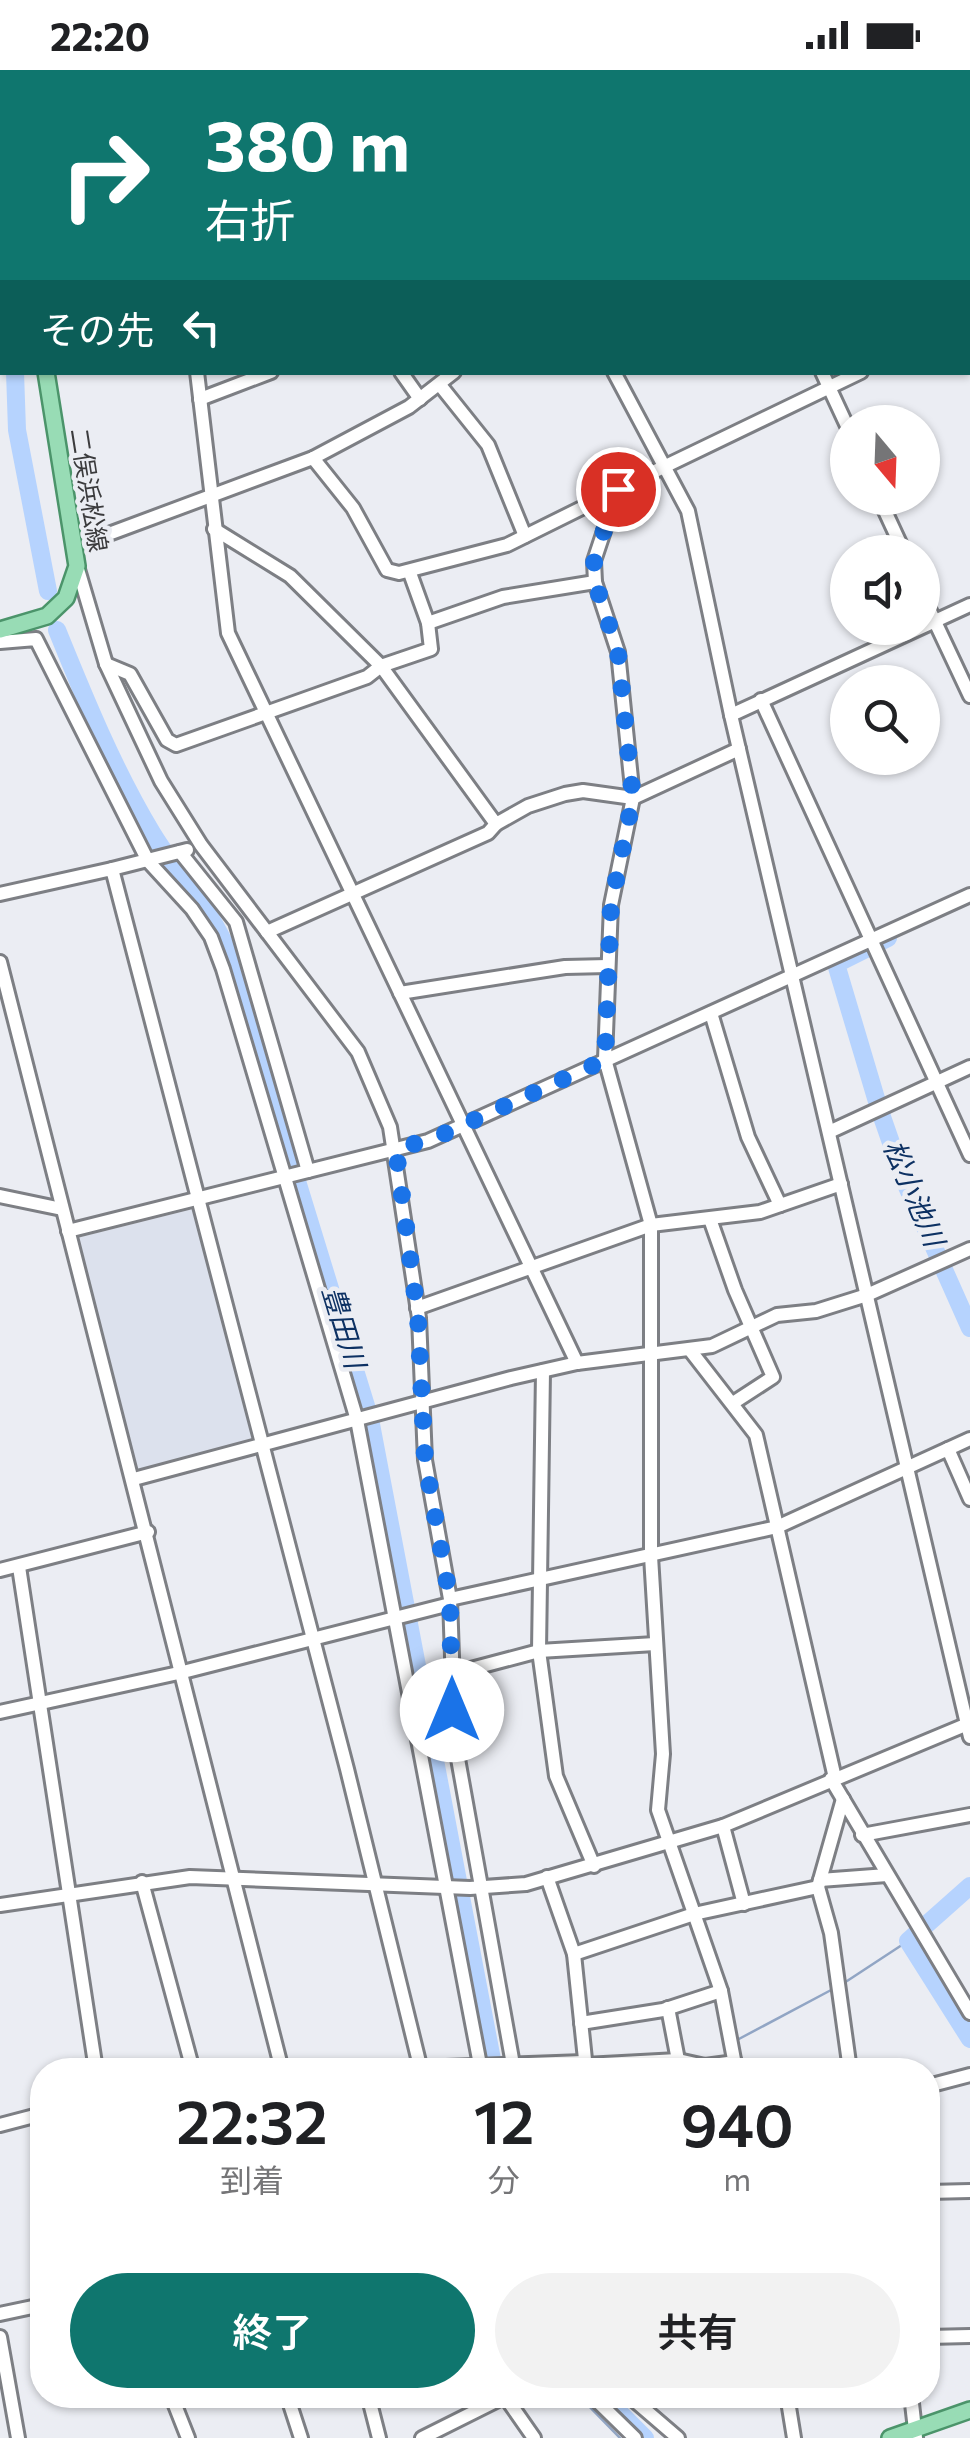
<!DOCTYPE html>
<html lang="ja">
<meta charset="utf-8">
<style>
:root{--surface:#fff;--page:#f2f2f2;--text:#202124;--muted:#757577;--accent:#0f766e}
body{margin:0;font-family:Commissioner,"Noto Sans JP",sans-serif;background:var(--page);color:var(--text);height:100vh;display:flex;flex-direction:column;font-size:38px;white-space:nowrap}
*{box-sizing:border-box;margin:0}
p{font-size:32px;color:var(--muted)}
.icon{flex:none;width:55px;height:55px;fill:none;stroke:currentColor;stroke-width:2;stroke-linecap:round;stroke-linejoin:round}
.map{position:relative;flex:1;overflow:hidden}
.details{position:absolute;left:30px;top:1988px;width:910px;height:350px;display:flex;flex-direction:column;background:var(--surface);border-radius:40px;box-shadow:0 2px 8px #0004}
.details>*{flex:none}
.hud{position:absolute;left:0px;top:0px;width:970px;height:305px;box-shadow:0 2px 8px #0004;background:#0f766e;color:#fff;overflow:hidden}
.needle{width:65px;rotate:161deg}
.fabs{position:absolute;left:830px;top:335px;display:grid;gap:20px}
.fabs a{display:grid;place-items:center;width:110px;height:110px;border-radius:50%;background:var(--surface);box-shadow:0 2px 8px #0004;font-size:50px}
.pin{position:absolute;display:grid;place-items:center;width:85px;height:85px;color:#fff;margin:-42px;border:5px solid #fff;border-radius:50%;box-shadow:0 2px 10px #0007}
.me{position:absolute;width:110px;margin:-55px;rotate:0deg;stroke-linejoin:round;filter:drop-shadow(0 0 8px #0008)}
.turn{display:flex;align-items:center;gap:35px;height:210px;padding:0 40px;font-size:45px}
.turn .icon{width:130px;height:130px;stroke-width:2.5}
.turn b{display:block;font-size:70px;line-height:85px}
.then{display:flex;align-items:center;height:95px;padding:0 40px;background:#0003;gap:20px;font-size:38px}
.eta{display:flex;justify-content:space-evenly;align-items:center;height:170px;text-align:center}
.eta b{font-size:60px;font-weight:600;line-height:70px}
.primary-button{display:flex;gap:20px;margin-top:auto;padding:20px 40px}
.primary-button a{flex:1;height:115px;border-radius:60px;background:var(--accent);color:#fff;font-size:40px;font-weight:600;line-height:115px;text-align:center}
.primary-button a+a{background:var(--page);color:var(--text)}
.status{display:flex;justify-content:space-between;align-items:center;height:70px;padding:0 50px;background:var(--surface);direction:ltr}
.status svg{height:28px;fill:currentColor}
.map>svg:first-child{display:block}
.built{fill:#dce1ed}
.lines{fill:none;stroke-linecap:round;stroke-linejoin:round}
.stream{stroke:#91a5c4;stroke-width:2.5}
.river{stroke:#b6d3fe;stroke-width:18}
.minor-casing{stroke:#7d7f84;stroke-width:18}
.major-casing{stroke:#4b946a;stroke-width:20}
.minor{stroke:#fff;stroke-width:12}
.major{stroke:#98dcb5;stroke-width:15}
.route{stroke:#1a73e8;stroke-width:18;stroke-dasharray:0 32.4}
.labels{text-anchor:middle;stroke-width:9;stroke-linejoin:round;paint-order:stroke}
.street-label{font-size:25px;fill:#3b3b3d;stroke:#ebedf3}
.water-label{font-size:28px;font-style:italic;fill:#0d3163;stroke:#ebedf3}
</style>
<div class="status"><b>22:20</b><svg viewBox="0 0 49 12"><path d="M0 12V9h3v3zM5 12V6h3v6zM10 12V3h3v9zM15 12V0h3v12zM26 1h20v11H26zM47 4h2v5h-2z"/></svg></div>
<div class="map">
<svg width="970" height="2368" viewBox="0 0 970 2368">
<rect width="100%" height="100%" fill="#ebedf3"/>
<polygon class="built" points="193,1139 254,1370 137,1403 77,1168"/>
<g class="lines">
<g class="stream">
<polyline points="898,1834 916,1867"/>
<polyline points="930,1890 943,1912"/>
<polyline points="844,1913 908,1871"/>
<polyline points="738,1979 737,1970 833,1919"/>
<polyline points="578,2325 620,2368"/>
<polyline points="512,2330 525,2325"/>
</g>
<g class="river">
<polyline points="0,175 2,182"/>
<polyline points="15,302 17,360 48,521"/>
<path d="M 57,560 C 85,629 113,698 152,763 C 175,801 205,832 224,873 L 370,1349 L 494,2000"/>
<polyline points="878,1035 836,894 888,868"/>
<polyline points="881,1044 904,1110 970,1258"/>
<polyline points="970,1816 908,1871 970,1969"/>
<polyline points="602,2325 645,2368"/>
</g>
<g class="minor-casing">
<g id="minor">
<polyline points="161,0 162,2"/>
<polyline points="225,0 226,2"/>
<polyline points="471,0 473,2"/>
<polyline points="685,0 686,2"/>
<polyline points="881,0 882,2"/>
<polyline points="280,2 285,0"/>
<polyline points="710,2 716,0"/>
<polyline points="968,91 970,90"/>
<polyline points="968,189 970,194"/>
<polyline points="968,251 970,250"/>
<polyline points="197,302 228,563 577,1293"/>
<polyline points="401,302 420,329"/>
<polyline points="614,302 688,441 731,645 970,1667"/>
<polyline points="822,302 848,358"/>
<polyline points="440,315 488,375 525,466"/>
<polyline points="200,329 271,302"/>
<polyline points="313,388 353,438 387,500 399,503 507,475 616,421"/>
<polyline points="879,428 904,482"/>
<polyline points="106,465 313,388 409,337 454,302"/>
<polyline points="77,496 106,594 161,711 201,775 358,982 390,1057 419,1248 425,1390 450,1529 455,1672 514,2000"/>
<polyline points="410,503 428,553 431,579 381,596 496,754 528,736 565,724 583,721 633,728 739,679"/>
<polyline points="922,524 970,626"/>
<polyline points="428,553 503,527 595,512"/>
<polyline points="0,572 36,569 148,791 192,839 211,867 223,899 357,1350 481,2000"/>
<polyline points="106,594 130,604 167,670 176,675 367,607 381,596 290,506 214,459"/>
<polyline points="761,630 970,1085"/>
<polyline points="731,645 970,535"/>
<polyline points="180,782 236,852 308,1101"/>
<polyline points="112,799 187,780"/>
<polyline points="0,824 112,799 347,1699 421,2000"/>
<polyline points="267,862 488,763 496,754"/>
<polyline points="0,892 282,2000"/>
<polyline points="400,923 565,897 608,896"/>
<polyline points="711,943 748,1067 780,1135"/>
<polyline points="829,1062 970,997"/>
<polyline points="0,1126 62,1139"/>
<polyline points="710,1149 735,1220 773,1307 733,1333"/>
<polyline points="68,1161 428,1071 970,825"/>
<polyline points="417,1238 651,1155 760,1142 841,1114"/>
<polyline points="690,1280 756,1365 835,1708"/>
<polyline points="543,1301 539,1581 556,1706 594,1796"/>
<polyline points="948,1379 970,1369"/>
<polyline points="134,1409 511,1308 577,1293 712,1276 777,1245 816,1241 867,1225 970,1179"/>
<polyline points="19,1497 96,2000"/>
<polyline points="0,1500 148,1462"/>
<polyline points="450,1529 777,1457 948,1379 970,1429"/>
<polyline points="452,1604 539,1581 655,1574"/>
<polyline points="0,1642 183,1602 450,1534"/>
<polyline points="831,1709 970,1943"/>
<polyline points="843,1729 818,1817 831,1863 850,2000"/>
<polyline points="723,1756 744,1834"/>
<polyline points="862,1765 970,1745"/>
<polyline points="547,1807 574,1884 586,1999"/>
<polyline points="820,1810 887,1805"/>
<polyline points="142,1812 193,2000"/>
<polyline points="0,1835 190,1807 470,1818 526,1814 723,1756 970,1653"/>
<polyline points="574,1884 694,1844 818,1817"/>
<polyline points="668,1938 678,1990"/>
<polyline points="581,1953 663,1940 721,1921"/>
<polyline points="585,1995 678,1990 705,1996 735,1992"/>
<polyline points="360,2000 584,1992"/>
<polyline points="736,2000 721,1921 658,1740 663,1684 651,1486 651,1155 605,989 611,835 633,728 618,582 595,512 594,491 618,419 861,302"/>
<polyline points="928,2016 970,2005"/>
<polyline points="0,2055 42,2044"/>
<polyline points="928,2122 970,2121"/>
<polyline points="0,2244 42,2235"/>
<polyline points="0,2267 18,2368"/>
<polyline points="928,2267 970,2266"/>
<polyline points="171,2325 188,2368"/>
<polyline points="287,2325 301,2368"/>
<polyline points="368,2325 379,2368"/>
<polyline points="504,2325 534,2368"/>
<polyline points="591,2325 635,2368"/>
<polyline points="628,2325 678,2368"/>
<polyline points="787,2325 794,2368"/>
<polyline points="911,2325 916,2368"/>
<polyline points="422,2368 508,2325"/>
</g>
</g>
<g class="major-casing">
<g id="major">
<polyline points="5,0 5,2"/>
<polyline points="0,560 47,546 66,528 77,496 46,302"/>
<polyline points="890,2368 970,2340"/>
</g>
</g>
<use href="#minor" class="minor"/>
<use href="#major" class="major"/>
</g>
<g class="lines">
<polyline class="route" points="452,1640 450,1529 425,1390 418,1248 396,1080 446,1063 605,990 611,835 633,728 618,582 595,512 594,490 618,419"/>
</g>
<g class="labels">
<g class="street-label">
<text transform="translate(89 420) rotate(81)" y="9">二俣浜松線</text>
</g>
<g class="water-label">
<text transform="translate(914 1123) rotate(67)" y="10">松小池川</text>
<text transform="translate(344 1257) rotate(73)" y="10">豊田川</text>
</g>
</g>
</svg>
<div class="fabs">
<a><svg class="needle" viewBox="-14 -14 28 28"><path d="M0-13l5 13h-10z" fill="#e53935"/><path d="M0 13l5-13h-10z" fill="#757577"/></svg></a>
<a><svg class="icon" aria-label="sound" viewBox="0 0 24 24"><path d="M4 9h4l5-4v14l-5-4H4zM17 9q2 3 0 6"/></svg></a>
<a><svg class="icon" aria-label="search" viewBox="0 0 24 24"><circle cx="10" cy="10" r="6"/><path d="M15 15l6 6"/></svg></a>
</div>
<div class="pin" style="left:618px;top:419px;background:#d93025"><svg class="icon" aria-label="arrive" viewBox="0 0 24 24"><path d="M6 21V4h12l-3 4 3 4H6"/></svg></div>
<svg class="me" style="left:452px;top:1640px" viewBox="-20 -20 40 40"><circle r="19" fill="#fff"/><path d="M0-13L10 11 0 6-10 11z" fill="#1a73e8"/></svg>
<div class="hud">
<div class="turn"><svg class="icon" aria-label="right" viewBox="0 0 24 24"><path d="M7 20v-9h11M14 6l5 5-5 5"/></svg><div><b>380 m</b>右折</div></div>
<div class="then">その先<svg class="icon" aria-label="left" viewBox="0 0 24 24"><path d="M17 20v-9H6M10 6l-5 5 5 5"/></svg></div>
</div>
<section class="details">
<div class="eta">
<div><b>22:32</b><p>到着</p></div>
<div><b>12</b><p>分</p></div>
<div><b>940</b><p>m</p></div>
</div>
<div class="primary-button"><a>終了</a><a>共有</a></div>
</section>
</div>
